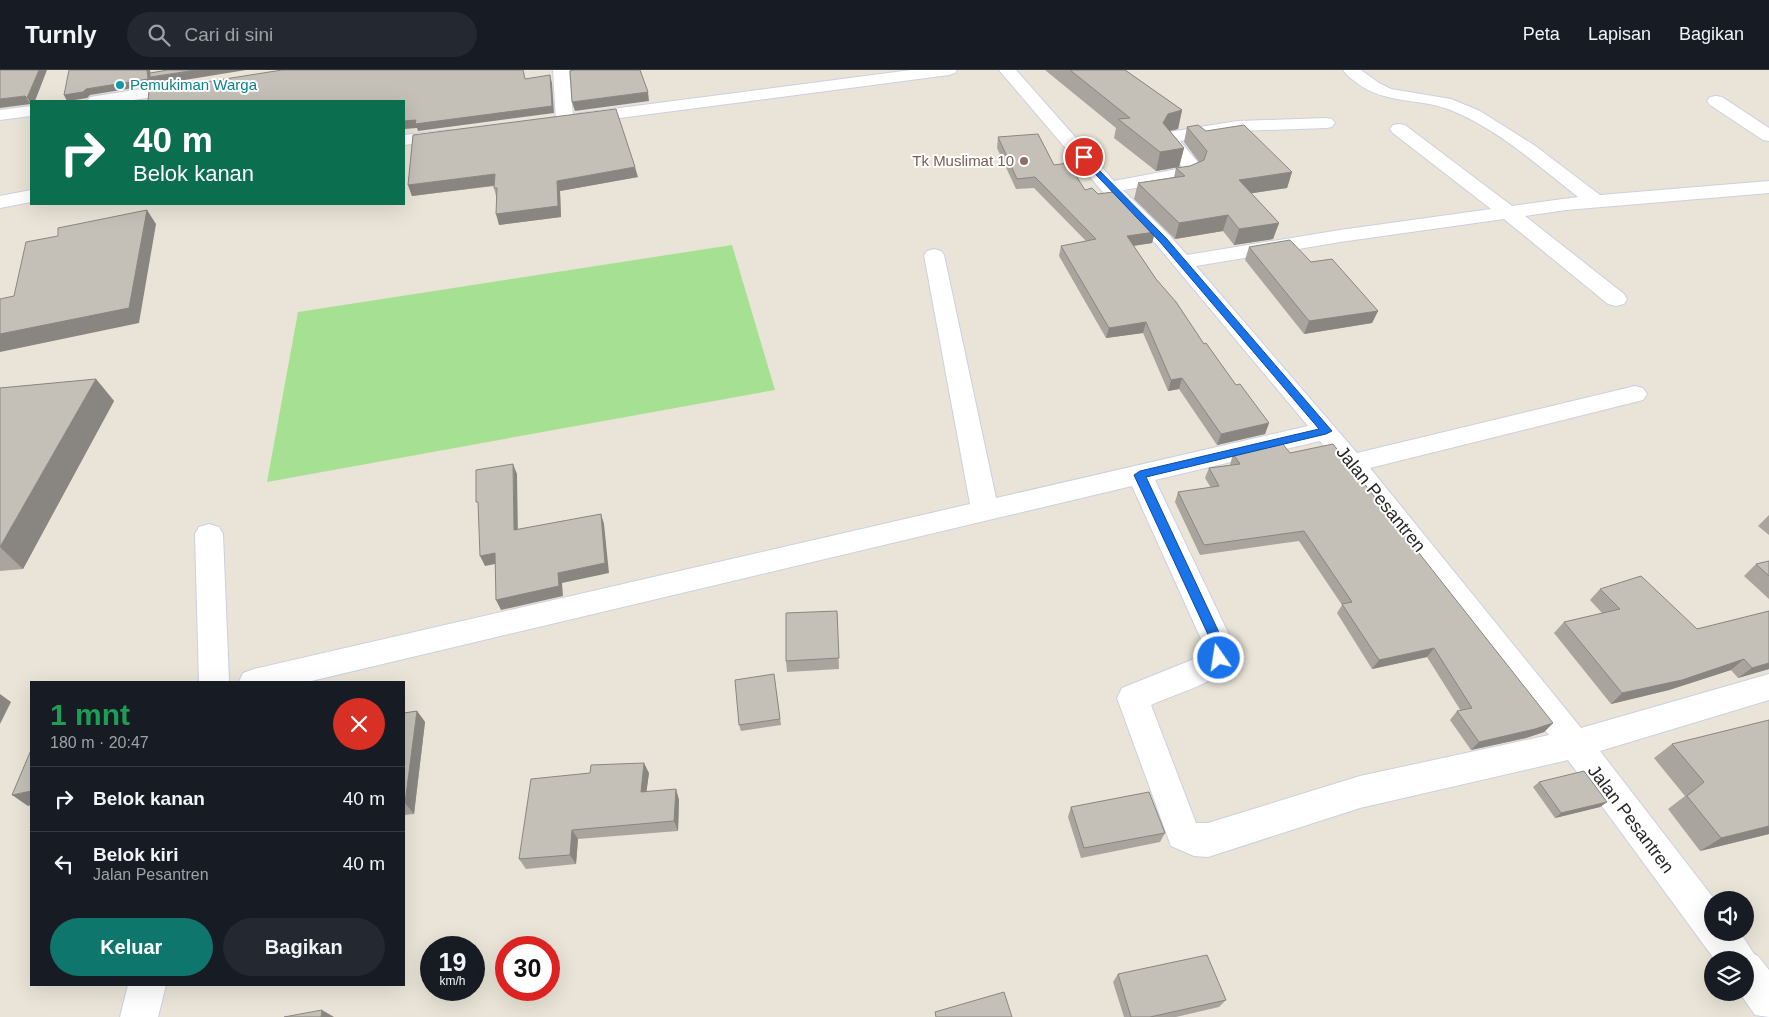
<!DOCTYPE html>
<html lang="id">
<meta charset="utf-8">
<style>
:root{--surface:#171b24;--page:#242831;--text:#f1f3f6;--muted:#9ea1a6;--line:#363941;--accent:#0f766e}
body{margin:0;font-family:Helvetica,sans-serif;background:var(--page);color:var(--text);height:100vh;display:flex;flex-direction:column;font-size:19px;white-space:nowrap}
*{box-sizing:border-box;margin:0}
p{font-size:16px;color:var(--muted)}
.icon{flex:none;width:28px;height:28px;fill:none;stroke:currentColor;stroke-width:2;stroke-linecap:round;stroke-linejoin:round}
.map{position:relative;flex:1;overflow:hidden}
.drawer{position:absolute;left:30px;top:611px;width:375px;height:305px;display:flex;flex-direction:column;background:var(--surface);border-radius:0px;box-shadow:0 5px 20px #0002}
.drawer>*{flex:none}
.hud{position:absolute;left:30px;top:30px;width:375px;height:105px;border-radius:0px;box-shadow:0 5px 20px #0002;background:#0b6e4f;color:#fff;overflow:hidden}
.controls{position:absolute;left:1704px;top:821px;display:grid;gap:10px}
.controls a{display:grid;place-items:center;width:50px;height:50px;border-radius:50%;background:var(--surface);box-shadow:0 5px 20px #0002;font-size:25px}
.speed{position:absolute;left:420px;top:866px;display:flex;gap:10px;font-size:25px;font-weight:700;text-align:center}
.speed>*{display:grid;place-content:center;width:65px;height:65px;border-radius:50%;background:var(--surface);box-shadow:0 5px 20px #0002;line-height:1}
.speed small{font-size:12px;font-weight:400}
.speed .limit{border:8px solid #d22;background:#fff;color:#111}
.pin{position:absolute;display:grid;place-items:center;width:42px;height:42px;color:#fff;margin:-21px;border:2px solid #fff;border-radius:50%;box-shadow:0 1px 5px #0007}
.me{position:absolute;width:55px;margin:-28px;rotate:347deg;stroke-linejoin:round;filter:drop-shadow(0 0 4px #0008)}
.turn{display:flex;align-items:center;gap:18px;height:105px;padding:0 20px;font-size:22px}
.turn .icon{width:65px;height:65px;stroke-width:2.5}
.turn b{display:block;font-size:35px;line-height:42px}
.round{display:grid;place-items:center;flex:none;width:52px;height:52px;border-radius:26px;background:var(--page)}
.summary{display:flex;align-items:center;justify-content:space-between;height:85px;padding:0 20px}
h1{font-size:30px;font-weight:600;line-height:38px;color:#1e9e55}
.primary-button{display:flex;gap:10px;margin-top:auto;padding:10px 20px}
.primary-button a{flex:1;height:58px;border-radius:30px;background:var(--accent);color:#fff;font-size:20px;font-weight:600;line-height:58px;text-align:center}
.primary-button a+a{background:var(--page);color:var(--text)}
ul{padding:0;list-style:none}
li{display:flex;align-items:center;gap:15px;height:65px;padding:0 20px;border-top:1px solid var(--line)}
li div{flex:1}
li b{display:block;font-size:19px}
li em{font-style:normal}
header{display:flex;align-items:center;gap:30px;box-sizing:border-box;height:70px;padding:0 25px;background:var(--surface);border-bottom:1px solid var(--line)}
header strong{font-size:24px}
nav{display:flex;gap:28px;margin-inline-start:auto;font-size:18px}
.search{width:350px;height:45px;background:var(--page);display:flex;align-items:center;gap:12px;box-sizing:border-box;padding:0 18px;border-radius:28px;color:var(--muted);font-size:19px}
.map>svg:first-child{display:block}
.green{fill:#a6e193}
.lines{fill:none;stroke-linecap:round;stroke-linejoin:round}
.minor-casing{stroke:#cdcfe0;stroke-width:2}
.minor{fill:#fff;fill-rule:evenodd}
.wall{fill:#a9a59e}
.shaded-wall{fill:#898681}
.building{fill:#c4c0b8;stroke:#898681}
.route{fill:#1a73e8;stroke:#114b97}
.culture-dot{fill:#0f9aa8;stroke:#fff;stroke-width:2}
.education-dot{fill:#8d6e63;stroke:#fff;stroke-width:2}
.labels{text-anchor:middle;stroke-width:4;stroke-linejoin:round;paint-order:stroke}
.far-culture-label{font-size:15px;fill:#0d838f;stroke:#fff;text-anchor:start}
.far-education-label{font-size:15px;fill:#785e54;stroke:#fff;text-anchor:end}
.street-label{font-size:18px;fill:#262626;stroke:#fff}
</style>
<header>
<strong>Turnly</strong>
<div class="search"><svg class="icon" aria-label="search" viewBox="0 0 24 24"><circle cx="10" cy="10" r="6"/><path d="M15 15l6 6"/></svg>Cari di sini</div>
<nav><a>Peta</a><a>Lapisan</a><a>Bagikan</a></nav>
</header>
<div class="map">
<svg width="1769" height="947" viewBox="0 0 1769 947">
<rect width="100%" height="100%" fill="#e9e4d7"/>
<polygon class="green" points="732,175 775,320 267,412 298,242"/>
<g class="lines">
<g class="minor-casing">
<g id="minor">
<polygon points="553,0 569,0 573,46 581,43 911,0 957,0 955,3 949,5 581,53 574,50 571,54 565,55 559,54 556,50"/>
<path d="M 999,0 L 1016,0 L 1114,111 L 1183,98 L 1161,72 L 1165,64 L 1169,62 L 1237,51 L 1326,48 L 1332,49 L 1335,53 L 1332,57 L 1326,58 L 1237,61 L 1180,71 L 1201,96 L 1199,104 L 1186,110 L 1123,120 L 1170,166 L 1187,185 L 1340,160 L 1491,139 L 1393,63 L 1390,59 L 1393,55 L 1399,54 L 1405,55 L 1512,136 L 1578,127 C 1537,95 1497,58 1448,39 C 1417,28 1385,34 1357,13 C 1352,9 1346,5 1343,0 L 1361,0 L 1379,13 L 1391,19 L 1451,29 L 1480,41 L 1534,75 L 1600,125 L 1769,111 L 1769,123 L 1566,140 L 1525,146 L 1624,224 L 1627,229 L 1624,234 L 1616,236 L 1608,234 L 1504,149 L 1340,172 L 1196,196 L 1357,383 L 1635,316 L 1643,318 L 1647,324 L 1643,330 L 1370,398 L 1581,658 L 1769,604 L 1769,630 L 1600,681 L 1715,830 L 1712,830 L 1712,862 L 1740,862 L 1754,884 L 1758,886 L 1769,900 L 1769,947 L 1755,945 L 1739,922 L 1745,922 L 1745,890 L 1715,890 L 1568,690 L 1360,738 L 1208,787 L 1194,786 L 1171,776 L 1117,628 L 1122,618 L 1194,589 L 1203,583 L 1202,571 L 1132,416 L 307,612 L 239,612 L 243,603 L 254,599 L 970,434 L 924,185 L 927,181 L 934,179 L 941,181 L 944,185 L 996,428 L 1308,356 L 1156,174 L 1102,121 ZM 1320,371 L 1549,665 L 1360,706 L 1208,753 L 1196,753 L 1151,635 C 1170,626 1226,610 1233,590 C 1235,585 1233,577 1232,571 L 1155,410 Z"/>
<polygon points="186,12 192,13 194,17 192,21 127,31 87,31 90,27 96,26"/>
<polygon points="1716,26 1722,27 1769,58 1769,71 1763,70 1710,35 1707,31 1710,27"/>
<polygon points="31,36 31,46 0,50 0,40"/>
<polygon points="449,60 455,61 458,65 455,69 404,75 404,65"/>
<polygon points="31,120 31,132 0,138 0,126"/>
<polygon points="209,454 219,457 223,464 229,612 199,612 195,464 199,457"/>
<polygon points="128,915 166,915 158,947 120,947"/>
</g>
</g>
<use href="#minor" class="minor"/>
</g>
<g class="wall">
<polygon points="1045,0 1125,0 1182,40 1178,59 1170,61 1184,78 1179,97 1156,101 1114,68 1116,58"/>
<polygon points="1187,57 1206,61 1292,102 1287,118 1251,123 1279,153 1273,169 1234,175 1223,161 1175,169 1134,129 1138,113 1174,107 1176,98 1190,96 1199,92 1184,72"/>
<polygon points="998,67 1054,95 1085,120 1098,124 1155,162 1152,173 1133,176 1156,209 1204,274 1236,315 1269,353 1265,364 1217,375 1179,319 1168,321 1143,263 1106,268 1059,186 1061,176 1086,171 1034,118 1016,119 997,78"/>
<polygon points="638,107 560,121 561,147 499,155 496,126 494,118 494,116 412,126 408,115"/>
<polygon points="1249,177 1311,192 1378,241 1372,253 1304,264 1245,190"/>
<polygon points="96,309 114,331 23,499 0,501 0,318"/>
<polygon points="1290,383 1553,653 1544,662 1526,668 1471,680 1450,650 1457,641 1461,641 1427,587 1372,599 1337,543 1342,535 1299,471 1200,485 1175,432 1178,422 1211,418 1205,408 1209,398 1230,395 1233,384"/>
<polygon points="1769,445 1769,465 1758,456"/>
<polygon points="1769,491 1769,529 1744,506 1756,494"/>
<polygon points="1600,519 1697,559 1769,541 1769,599 1738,608 1731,600 1669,620 1611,634 1554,563 1564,552 1602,543 1590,530"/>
<polygon points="837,541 839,599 787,602 786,591"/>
<polygon points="774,604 781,655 741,661 739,655"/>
<polygon points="417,641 425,652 414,744 404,745 404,643"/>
<polygon points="1672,674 1769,764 1700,781 1668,739 1685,726 1654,688"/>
<polygon points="649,703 646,722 676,719 679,730 678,761 578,769 576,794 526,799 519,789"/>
<polygon points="1539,712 1607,732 1600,737 1555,748 1533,717"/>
<polygon points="1071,737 1165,763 1160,772 1081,788 1068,747"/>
<polygon points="1118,904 1226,930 1219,937 1176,947 1124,947 1113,912"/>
</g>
<g class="shaded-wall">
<polygon points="39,0 47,0 35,31 31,31 31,34 27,28"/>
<polygon points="147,0 150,0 151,7 196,0 246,0 154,15 151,10 152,15 90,25 87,28 69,31 67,31 64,25"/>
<polygon points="550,5 552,13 554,43 418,61 417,58 404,59 404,51"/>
<polygon points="648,22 649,31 575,41 572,32"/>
<polygon points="25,26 31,34 0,38 0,29"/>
<polygon points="1182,40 1178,59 1164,62 1163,53 1168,44"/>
<polygon points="1184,78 1179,97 1156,101 1160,82"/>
<polygon points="635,97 638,107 560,121 561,147 499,155 496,144 557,111"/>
<polygon points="1292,102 1287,118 1234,126 1239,110"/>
<polygon points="495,104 498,115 412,126 408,115"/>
<polygon points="147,140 156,154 139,253 0,282 0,264"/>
<polygon points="1228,145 1223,161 1175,169 1179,153"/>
<polygon points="1279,153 1273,169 1234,175 1239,159"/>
<polygon points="1155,162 1152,173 1125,177 1127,166"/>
<polygon points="1378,241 1372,253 1304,264 1309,251"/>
<polygon points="1146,252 1143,263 1106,268 1109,258"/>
<polygon points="1182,308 1179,319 1168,321 1171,310"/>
<polygon points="96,309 114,331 23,499 0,477"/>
<polygon points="1269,353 1265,364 1217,375 1221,364"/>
<polygon points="513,394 517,404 518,470 514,460"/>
<polygon points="601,444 604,454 609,503 562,513 563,526 501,540 496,530"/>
<polygon points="495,483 500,493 485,496 480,486"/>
<polygon points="1434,578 1427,587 1372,599 1379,590"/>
<polygon points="1744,589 1731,600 1669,620 1611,634 1622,623"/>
<polygon points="1769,593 1769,599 1738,608 1752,598"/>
<polygon points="0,624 11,632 0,654"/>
<polygon points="417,641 425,652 414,744 405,733"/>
<polygon points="1553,653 1544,662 1526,668 1471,680 1479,672"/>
<polygon points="644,693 649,703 645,733 641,722"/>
<polygon points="676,719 679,730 678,761 674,751"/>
<polygon points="31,721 31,735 28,736 12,725"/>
<polygon points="1607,732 1600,737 1555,748 1561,743"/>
<polygon points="1769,756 1769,764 1700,781 1721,768"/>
<polygon points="572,760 578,769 576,794 570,785"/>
<polygon points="322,940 334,947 321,947"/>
</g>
<g class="building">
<polygon points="0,0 39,0 27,28 25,26 0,29"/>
<polygon points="69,0 147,0 148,9 86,19 83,22 64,25"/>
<polygon points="168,0 196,0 150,7 150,3"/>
<polygon points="282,0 523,0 525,9 550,5 552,36 415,54 416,50 404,51 404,31 148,31 149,21"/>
<polygon points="574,0 640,0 648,22 572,32 570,1"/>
<polygon points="1070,0 1125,0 1182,40 1168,44 1163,53 1184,78 1160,82 1118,49 1130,48"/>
<polygon points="616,39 635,97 557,111 558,136 496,144 497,118 494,118 495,104 408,115 413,65"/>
<polygon points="1198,55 1206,61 1244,55 1292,102 1239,110 1279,153 1239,159 1228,145 1179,153 1138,113 1185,106 1176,98 1190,96 1204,90 1207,81 1187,57"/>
<polygon points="1038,64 1054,95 1068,93 1085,120 1092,118 1098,124 1113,122 1155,162 1127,166 1156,209 1176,232 1204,274 1206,273 1236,315 1240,314 1269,353 1221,364 1182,308 1171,310 1146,252 1109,258 1061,176 1096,169 1035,107 1017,109 998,67"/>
<polygon points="147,140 129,238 0,264 0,229 14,226 26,172 58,166 58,158"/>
<polygon points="1290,170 1311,192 1332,189 1378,241 1309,251 1249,177"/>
<polygon points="96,309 0,477 0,318"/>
<polygon points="1282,373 1290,383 1333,374 1553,653 1535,659 1479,672 1457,641 1472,638 1434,578 1379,590 1342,534 1352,532 1304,461 1204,475 1178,422 1219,416 1209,398 1240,394 1233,384"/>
<polygon points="513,394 514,460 601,444 605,493 558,503 559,516 496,530 495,483 480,486 478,432 476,432 476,400"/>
<polygon points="1769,491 1769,506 1756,494"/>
<polygon points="1641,506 1697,559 1769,541 1769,593 1752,598 1744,589 1682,610 1622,623 1564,552 1620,539 1600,519"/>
<polygon points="837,541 839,588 786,591 786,543"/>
<polygon points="774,604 780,649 739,655 735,610"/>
<polygon points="417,641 405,733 404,734 404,643"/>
<polygon points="1769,650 1769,756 1721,768 1687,726 1704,712 1672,674"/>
<polygon points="31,680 31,721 12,725"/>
<polygon points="644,693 641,722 676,719 674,751 572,760 570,785 519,789 531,709 590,703 591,695"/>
<polygon points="1584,701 1607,732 1561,743 1539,712"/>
<polygon points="1149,722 1165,763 1084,778 1071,737"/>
<polygon points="1207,885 1226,930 1150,947 1131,947 1118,904"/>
<polygon points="1004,922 1012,947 936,947 935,942"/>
<polygon points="322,940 321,947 284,947"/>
</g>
<polygon class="route" points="1084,85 1166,168 1332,361 1326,364 1146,407 1223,571 1225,588 1224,591 1219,593 1215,591 1211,571 1134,405 1140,401 1319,359 1160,172 1081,89 1080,87"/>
<circle class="culture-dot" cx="120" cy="15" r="5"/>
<circle class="education-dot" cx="1024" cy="91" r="5"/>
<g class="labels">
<g class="far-culture-label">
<text x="130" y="20">Pemukiman Warga</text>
</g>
<g class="far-education-label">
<text x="1014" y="96">Tk Muslimat 10</text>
</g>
<g class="street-label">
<text transform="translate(1381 429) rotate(51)" y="6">Jalan Pesantren</text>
<text transform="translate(1631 749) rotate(53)" y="6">Jalan Pesantren</text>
</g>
</g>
</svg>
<div class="controls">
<a><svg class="icon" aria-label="sound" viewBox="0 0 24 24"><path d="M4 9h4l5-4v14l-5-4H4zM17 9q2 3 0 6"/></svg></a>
<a><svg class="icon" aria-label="layers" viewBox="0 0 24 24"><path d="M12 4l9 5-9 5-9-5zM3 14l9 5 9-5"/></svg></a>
</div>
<div class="speed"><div>19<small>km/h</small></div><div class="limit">30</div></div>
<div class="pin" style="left:1084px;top:87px;background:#d93025"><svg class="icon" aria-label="arrive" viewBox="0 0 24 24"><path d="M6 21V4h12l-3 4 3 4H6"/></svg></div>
<svg class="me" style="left:1219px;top:588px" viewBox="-20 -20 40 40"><circle r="17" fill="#1a73e8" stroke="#fff" stroke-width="3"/><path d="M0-11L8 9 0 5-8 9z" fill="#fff"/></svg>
<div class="hud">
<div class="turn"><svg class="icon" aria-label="right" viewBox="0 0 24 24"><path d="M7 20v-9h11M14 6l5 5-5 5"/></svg><div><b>40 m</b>Belok kanan</div></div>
</div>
<section class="drawer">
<div class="summary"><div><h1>1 mnt</h1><p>180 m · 20:47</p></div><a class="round" style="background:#d93025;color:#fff"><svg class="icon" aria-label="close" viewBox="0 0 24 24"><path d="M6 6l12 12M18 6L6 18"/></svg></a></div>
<ul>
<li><svg class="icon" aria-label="right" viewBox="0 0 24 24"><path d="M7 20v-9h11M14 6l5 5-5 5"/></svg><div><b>Belok kanan</b></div><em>40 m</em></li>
<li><svg class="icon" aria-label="left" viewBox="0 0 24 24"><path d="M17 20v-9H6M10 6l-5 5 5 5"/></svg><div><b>Belok kiri</b><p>Jalan Pesantren</p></div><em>40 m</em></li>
</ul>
<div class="primary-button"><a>Keluar</a><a>Bagikan</a></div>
</section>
</div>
